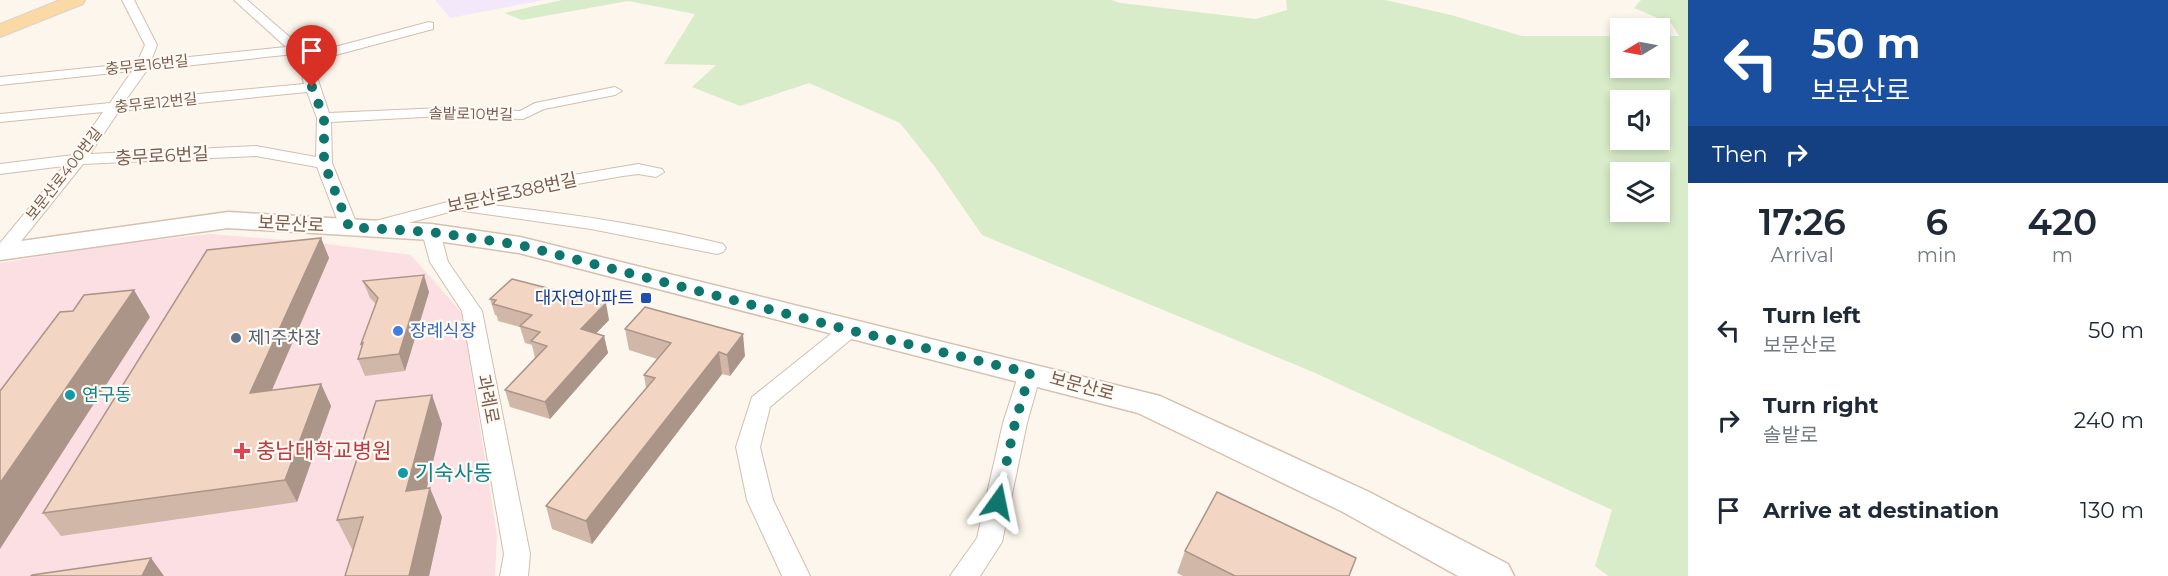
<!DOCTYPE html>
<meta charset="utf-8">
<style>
:root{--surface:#fff;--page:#f6f6f7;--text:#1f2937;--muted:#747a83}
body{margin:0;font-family:Montserrat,"Noto Sans KR",sans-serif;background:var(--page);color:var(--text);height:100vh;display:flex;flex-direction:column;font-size:22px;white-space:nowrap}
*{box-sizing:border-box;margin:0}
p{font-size:20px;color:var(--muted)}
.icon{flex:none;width:33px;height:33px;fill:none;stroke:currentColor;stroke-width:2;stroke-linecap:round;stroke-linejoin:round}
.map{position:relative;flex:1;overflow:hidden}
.details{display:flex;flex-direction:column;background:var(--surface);width:480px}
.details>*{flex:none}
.banner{background:#1a4fa0;color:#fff;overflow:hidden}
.needle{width:39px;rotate:260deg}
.tools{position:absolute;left:1610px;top:18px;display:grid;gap:12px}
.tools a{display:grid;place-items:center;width:60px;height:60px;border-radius:0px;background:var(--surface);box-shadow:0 3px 9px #0003;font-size:30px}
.pin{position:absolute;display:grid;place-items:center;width:51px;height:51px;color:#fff;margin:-62px -26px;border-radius:50% 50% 50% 0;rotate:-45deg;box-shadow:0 0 6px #0007}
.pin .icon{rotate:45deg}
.me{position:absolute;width:66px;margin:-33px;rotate:12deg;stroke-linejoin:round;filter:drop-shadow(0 0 4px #0008)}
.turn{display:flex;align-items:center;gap:21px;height:126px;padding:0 24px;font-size:27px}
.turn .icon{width:78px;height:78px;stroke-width:2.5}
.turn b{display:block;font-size:42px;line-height:51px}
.then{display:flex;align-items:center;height:57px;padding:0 24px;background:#0003;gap:12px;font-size:22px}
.eta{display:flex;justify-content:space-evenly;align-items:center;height:102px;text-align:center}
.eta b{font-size:36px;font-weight:600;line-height:42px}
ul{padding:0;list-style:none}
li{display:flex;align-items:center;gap:18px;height:90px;padding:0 24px}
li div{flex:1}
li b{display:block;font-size:22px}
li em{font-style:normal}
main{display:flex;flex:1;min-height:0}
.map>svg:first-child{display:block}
.education{fill:#f3e8fa}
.medical{fill:#fbdfe3}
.green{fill:#d8ecc9;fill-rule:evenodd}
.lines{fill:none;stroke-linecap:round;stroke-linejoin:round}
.street-casing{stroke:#d1beb0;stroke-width:2}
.secondary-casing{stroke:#d6c0b0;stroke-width:3}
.primary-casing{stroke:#dad1cd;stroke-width:2}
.street{fill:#fff;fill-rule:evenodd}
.secondary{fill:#fff;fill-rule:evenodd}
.primary{fill:#fbd9a5;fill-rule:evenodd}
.wall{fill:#d1b7a8}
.shaded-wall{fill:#aa9588}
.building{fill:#f3d5c3;stroke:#aa9588;stroke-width:1.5}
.route{stroke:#0f766e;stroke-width:10;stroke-dasharray:0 18}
.transit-dot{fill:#1a4fb4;stroke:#fffaf3;stroke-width:2}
.shop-dot{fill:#3f7fe0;stroke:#fffaf3;stroke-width:2}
.service-dot{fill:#5c6f8a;stroke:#fffaf3;stroke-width:2}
.culture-dot{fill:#0f9aa8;stroke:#fffaf3;stroke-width:2}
.health-dot{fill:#e0444e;stroke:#fffaf3;stroke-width:2}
.labels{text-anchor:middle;stroke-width:4.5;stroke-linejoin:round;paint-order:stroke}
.far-street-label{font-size:15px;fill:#7a5c4d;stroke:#fffaf3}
.street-label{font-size:18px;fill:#7a5c4d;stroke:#fffaf3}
.transit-label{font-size:18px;fill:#164399;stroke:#fffaf3;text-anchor:end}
.shop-label{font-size:18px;fill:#366cbe;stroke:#fffaf3;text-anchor:start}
.service-label{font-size:18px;fill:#4e5e75;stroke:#fffaf3;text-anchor:start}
.culture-label{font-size:18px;fill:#0d838f;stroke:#fffaf3;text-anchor:start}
.near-health-label{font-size:21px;fill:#be3a42;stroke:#fffaf3;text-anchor:start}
.near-culture-label{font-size:21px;fill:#0d838f;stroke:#fffaf3;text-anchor:start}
</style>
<main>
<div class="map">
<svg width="1688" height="576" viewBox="0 0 1688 576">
<rect width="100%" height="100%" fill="#fdf6ec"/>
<polygon class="education" points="435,0 544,0 450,18"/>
<polygon class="medical" points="210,234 320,243 411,255 462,313 497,535 495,576 0,576 0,263 112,245"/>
<path class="green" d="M 562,0 L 1111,0 L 1121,3 L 1256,19 L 1287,10 L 1286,0 L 1385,0 L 1451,15 L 1522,36 L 1620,36 L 1620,68 L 1659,68 L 1659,36 L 1679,36 L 1672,24 L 1634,8 L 1641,0 L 1688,0 L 1688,576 L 1608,576 L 1595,566 L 1612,510 L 1313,372 L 982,235 L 935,167 L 900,123 L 809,83 L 740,106 L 692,87 L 716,65 L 664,64 L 695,14 L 628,1 L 522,20 L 504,13 ZM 1620,100 L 1659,100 L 1659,140 L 1620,140 ZM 1620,172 L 1659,172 L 1659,212 L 1620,212 Z"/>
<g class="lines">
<g class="street-casing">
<g id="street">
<path d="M 122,0 L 134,0 L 157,45 L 151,61 L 286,47 L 234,0 L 247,0 L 307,52 L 331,48 L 429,22 L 433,23 L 433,29 L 332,56 L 311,59 L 329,113 L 442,108 L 520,111 L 535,103 L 615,87 L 622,91 L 615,95 L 544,109 L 523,119 L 442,116 L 331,122 L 332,163 L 358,227 L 355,231 L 343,231 L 340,227 L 317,167 L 256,156 L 83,164 L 10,255 L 0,256 L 0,243 L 64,166 L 0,174 L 0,164 L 73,155 L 103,112 L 0,122 L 0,114 L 110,103 L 132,71 L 0,85 L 0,77 L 137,63 L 145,45 ZM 294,54 L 298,57 L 304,84 L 125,101 L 147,70 ZM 307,92 L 317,118 L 316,157 L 256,146 L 90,154 L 119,111 Z"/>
<path d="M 638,164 L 662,169 L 664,172 L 656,177 L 638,174 L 623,176 L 509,196 L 480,204 C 562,212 644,224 723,244 L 726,248 L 723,252 L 717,254 L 591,229 L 457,210 L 370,233 L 364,232 L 361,228 L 364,224 L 508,186 Z"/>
<polygon points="431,227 437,228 440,232 448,262 482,311 530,554 528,576 500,576 504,554 462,311 430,262 422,232 425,228"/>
<polygon points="849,323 856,325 859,330 856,335 770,407 760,447 773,500 810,576 782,576 747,500 736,447 752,397 842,325"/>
<polygon points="1030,366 1038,368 1041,373 1027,423 1002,542 980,576 950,576 977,538 1003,423 1019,373 1022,368"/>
</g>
</g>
<g class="secondary-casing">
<polygon id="secondary" points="228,212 431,224 520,237 1160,396 1367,491 1508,564 1514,576 1458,576 1341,511 1138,413 519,253 431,240 228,228 0,260 0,244"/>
</g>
<g class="primary-casing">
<polygon id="primary" points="60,0 85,0 83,4 0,37 0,24"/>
</g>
<use href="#street" class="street"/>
<use href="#secondary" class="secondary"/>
<use href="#primary" class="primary"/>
</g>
<g class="wall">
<polygon points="321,238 329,258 272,390 321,384 331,406 297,502 61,536 43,513"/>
<polygon points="363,281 429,292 405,371 365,376 358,359 362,346 361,344 376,304 370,298"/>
<polygon points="490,299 609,320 596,333 604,336 608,353 550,419 510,407 505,390 535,358 532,345 525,343 520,327 498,321 497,316 495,315"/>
<polygon points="625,329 745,356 730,376 722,374 592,544 552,529 546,506 646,388 644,375 657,359 629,350"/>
<polygon points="442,424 427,488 442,517 429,576 345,576 353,549 352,549 337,520"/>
<polygon points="1185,551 1349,576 1183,576 1177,573"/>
</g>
<g class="shaded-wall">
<polygon points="321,238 329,258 261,415 250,393"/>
<polygon points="424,275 429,292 405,371 399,354"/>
<polygon points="134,290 150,317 0,549 0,483"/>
<polygon points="606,303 609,320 584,346 581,329"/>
<polygon points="743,334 745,356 730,376 727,355"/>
<polygon points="604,336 608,353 550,419 545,402"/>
<polygon points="719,352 722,374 592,544 586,521"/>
<polygon points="321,384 331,406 297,502 285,480"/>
<polygon points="432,395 442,424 419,520 406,491"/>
<polygon points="430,488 442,517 429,576 409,576"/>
<polygon points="151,558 164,576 142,576"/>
</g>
<g class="building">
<polygon points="321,238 250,393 321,384 285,480 43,513 207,250"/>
<polygon points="424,275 399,354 358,359 363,343 361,344 378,298 363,281"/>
<polygon points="512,279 606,303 581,329 604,336 545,402 505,390 547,346 531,341 540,332 520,326 532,315 493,304 496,300 490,299"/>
<polygon points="134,290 0,483 0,391 60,312 73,311 84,295"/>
<polygon points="645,307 743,334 727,355 719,352 586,521 546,506 655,378 644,375 671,343 625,329"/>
<polygon points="432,395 406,491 430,488 409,576 345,576 363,517 337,520 376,401"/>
<polygon points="1217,492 1356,558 1349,576 1235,576 1185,551"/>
<polygon points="151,558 142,576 31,576 32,575"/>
</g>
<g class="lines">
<polyline class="route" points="312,87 324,118 324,163 349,227 431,232 520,245 849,330 1030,373 1015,423 998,502"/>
</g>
<rect class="transit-dot" x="640" y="292" width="12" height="12" rx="3"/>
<circle class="shop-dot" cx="398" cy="331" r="6"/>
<circle class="service-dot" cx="236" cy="338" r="6"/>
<g class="culture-dot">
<circle cx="70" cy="395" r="6"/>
<circle cx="403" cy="473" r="6"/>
</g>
<path class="health-dot" d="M239 442h6v6h6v6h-6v6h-6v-6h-6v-6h6z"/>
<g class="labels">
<g class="far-street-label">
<text transform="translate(147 65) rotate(-6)" y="5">충무로16번길</text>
<text transform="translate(156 103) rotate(-6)" y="5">충무로12번길</text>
<text transform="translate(471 114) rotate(1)" y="5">솔밭로10번길</text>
<text transform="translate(64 174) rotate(-52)" y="5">보문산로400번길</text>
</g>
<g class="street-label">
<text transform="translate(162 156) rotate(-3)" y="6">충무로6번길</text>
<text transform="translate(512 193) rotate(-12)" y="6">보문산로388번길</text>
<text transform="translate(291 224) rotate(3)" y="6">보문산로</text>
<text transform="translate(1082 386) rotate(15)" y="6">보문산로</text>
<text transform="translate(488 399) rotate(79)" y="6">과례로</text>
</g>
<g class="transit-label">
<text x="634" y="304">대자연아파트</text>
</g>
<g class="shop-label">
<text x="410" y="337">장례식장</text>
</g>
<g class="service-label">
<text x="248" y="344">제1주차장</text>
</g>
<g class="culture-label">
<text x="82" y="401">연구동</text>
</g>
<g class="near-health-label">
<text x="256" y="458">충남대학교병원</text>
</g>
<g class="near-culture-label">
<text x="415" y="480">기숙사동</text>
</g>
</g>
</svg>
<div class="tools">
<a><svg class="needle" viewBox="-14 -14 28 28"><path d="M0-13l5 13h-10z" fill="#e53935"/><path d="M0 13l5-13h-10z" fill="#747a83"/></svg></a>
<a><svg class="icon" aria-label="sound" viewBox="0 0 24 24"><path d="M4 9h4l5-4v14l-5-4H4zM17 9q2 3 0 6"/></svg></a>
<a><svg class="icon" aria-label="layers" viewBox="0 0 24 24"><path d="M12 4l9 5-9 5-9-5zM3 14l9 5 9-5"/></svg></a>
</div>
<div class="pin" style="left:312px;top:87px;background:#d93025"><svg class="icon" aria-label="arrive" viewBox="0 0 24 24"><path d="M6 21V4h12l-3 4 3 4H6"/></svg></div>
<svg class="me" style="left:998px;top:502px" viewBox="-20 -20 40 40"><path d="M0-17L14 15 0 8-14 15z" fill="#0f766e" stroke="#fff" stroke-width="4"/></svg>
</div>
<section class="details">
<div class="banner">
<div class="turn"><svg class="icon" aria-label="left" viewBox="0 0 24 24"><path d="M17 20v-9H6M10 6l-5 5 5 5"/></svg><div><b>50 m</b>보문산로</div></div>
<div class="then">Then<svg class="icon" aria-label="right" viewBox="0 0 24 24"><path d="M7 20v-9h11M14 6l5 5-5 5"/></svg></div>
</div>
<div class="eta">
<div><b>17:26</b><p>Arrival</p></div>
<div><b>6</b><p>min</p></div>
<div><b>420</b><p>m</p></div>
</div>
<ul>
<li><svg class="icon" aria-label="left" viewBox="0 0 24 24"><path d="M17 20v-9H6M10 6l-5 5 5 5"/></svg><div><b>Turn left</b><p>보문산로</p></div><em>50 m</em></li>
<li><svg class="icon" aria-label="right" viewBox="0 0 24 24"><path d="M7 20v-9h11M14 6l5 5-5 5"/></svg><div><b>Turn right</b><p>솔밭로</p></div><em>240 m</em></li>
<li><svg class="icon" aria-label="arrive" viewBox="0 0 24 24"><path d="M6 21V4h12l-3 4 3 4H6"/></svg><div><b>Arrive at destination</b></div><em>130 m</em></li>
</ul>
</section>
</main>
